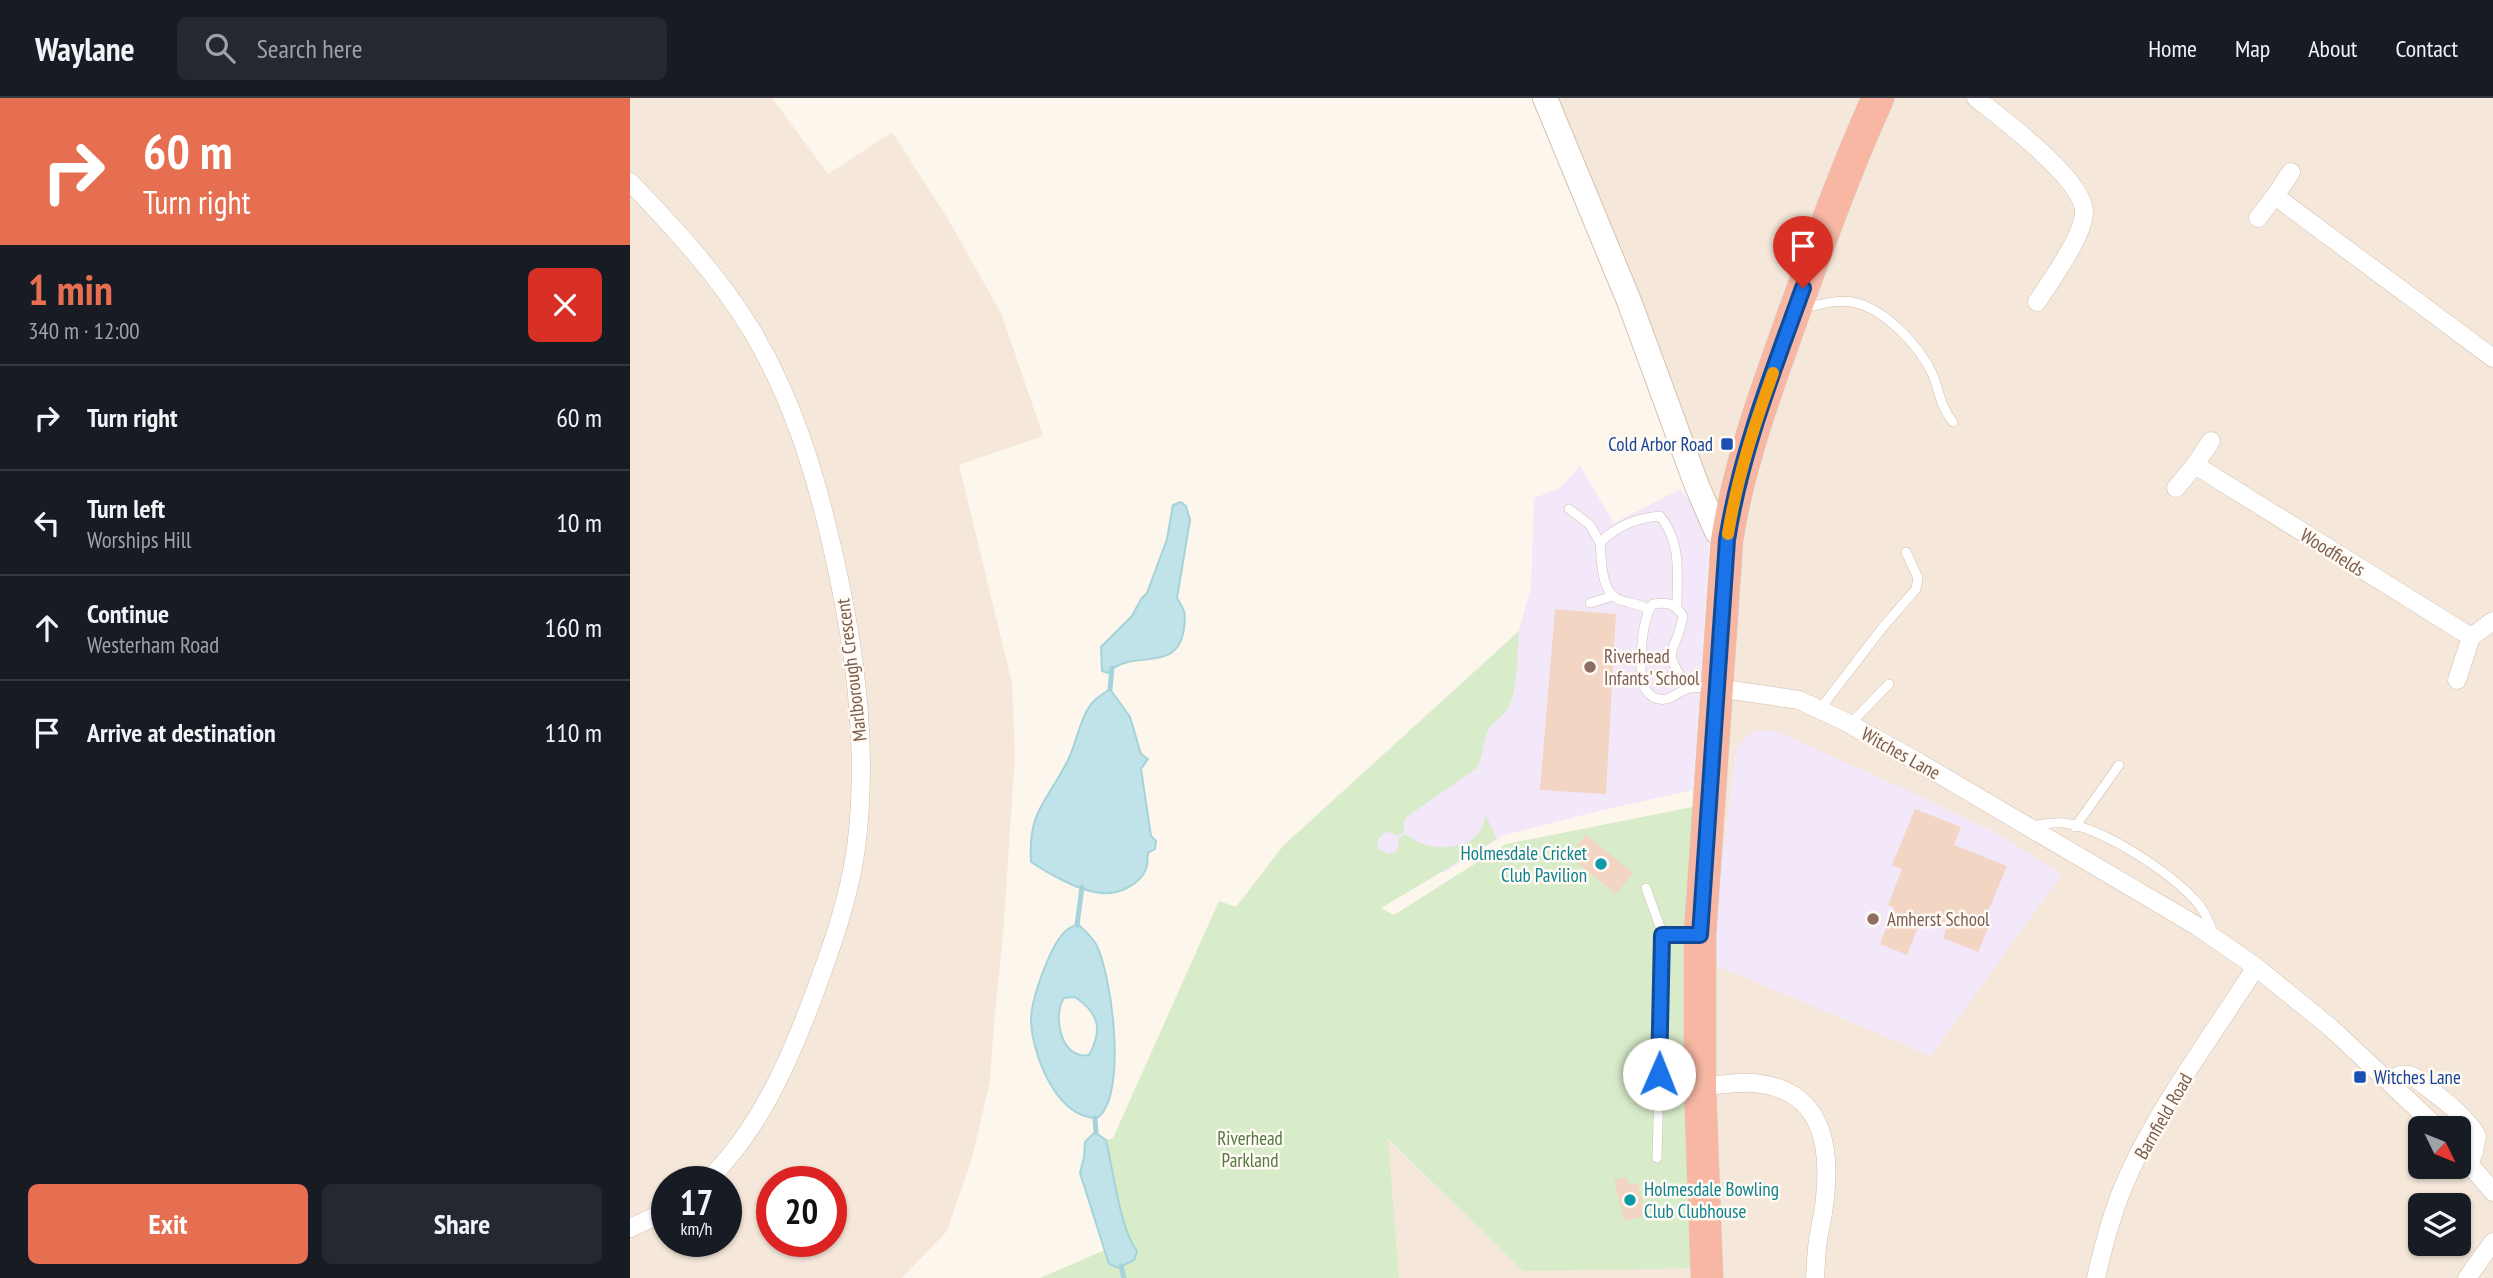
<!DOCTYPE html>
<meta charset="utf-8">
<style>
:root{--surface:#171b24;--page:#242831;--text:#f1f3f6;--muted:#9ea1a6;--line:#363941;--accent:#e76f51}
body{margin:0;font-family:"PT Sans Narrow",sans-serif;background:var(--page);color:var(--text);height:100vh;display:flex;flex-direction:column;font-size:26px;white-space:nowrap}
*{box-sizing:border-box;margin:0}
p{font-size:23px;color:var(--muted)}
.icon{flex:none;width:38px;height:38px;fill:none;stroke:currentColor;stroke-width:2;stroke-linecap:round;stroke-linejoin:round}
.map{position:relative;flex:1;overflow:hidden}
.drawer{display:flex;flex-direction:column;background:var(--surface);width:630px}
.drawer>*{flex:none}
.top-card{background:#e76f51;color:#fff;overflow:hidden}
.needle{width:46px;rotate:133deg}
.buttons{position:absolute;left:1778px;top:1018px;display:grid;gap:14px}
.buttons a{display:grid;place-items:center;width:63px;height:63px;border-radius:10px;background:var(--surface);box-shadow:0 2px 5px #0004;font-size:35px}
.speed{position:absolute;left:21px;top:1068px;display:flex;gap:14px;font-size:35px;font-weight:700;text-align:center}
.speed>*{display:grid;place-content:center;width:91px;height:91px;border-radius:50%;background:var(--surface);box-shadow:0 2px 5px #0004;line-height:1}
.speed small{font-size:18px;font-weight:400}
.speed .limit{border:10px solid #d22;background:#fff;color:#111}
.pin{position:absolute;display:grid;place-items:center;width:60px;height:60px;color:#fff;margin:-72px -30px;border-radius:50% 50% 50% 0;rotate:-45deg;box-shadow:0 0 7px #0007}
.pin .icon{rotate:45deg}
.me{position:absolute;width:77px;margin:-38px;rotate:1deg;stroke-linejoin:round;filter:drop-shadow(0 0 5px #0008)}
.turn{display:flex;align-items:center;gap:24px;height:147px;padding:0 28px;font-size:32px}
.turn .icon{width:91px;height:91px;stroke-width:2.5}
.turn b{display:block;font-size:49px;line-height:60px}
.round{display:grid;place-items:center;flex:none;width:74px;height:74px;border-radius:10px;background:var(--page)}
.head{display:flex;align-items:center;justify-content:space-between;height:119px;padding:0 28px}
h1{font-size:42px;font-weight:800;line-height:52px;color:var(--accent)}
.action{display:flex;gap:14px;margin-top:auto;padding:14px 28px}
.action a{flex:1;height:80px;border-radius:10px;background:var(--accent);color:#fff;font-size:28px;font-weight:800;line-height:80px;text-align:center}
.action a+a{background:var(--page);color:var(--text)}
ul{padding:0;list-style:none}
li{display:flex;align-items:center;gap:21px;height:105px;padding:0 28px;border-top:2px solid var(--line)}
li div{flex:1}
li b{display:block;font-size:26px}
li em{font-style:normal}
header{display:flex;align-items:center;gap:42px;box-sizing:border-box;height:98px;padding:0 35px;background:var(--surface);border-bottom:2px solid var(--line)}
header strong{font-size:33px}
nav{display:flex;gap:38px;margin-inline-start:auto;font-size:24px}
.search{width:490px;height:63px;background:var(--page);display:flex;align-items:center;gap:18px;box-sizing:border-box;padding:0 24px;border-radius:10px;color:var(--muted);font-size:26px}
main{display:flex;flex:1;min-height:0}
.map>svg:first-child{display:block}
.residential{fill:#f5e8da;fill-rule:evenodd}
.education{fill:#f3e8fa}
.green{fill:#d8ecc9}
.water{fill:#bfe3e8;stroke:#a5d3da;stroke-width:2;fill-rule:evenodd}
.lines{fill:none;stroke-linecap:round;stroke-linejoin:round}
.stream{stroke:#a5d3da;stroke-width:5}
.building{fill:#f3d5c3}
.lane-casing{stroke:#d1beb0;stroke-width:10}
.street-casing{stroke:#d1beb0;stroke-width:19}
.secondary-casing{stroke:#d6c0b0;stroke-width:26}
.highway-casing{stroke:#dad1cd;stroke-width:33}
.lane{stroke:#fff;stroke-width:9}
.street{stroke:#fff;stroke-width:18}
.secondary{stroke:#fff;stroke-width:24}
.highway{stroke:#f7b7a3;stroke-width:32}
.route-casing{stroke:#114b97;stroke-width:18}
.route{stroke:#1a73e8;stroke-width:12}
.slow{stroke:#f59e0b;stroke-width:12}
.transit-dot{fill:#1a4fb4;stroke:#fffaf3;stroke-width:2.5}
.education-dot{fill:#8d6e63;stroke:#fffaf3;stroke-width:2.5}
.culture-dot{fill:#0f9aa8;stroke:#fffaf3;stroke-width:2.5}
.labels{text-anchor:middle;stroke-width:5;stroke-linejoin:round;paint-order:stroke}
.transit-label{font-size:19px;fill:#164399;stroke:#fffaf3;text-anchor:end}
.street-label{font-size:19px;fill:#7a5c4d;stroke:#fffaf3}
.education-label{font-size:19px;fill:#785e54;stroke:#fffaf3;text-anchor:start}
.culture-label{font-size:19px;fill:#0d838f;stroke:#fffaf3;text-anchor:end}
.park-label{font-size:19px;fill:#537a41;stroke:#fffaf3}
</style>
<header>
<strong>Waylane</strong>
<div class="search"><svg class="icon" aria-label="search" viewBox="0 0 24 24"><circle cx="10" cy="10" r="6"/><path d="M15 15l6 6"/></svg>Search here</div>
<nav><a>Home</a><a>Map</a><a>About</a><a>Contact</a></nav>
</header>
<main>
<section class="drawer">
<div class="top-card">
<div class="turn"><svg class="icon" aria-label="right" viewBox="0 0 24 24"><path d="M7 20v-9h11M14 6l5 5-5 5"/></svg><div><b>60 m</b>Turn right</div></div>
</div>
<div class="head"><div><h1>1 min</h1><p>340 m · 12:00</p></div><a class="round" style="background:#d93025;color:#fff"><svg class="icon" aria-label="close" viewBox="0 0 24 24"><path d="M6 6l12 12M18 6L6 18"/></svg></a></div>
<ul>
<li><svg class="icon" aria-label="right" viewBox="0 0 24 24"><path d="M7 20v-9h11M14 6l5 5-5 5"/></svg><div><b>Turn right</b></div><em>60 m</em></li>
<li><svg class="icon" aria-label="left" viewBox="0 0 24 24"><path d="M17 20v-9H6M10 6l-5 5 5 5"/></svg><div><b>Turn left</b><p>Worships Hill</p></div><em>10 m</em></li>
<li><svg class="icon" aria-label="ahead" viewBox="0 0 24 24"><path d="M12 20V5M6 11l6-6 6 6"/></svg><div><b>Continue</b><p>Westerham Road</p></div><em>160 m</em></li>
<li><svg class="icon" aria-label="arrive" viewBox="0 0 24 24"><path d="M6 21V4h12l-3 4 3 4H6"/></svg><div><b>Arrive at destination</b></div><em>110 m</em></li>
</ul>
<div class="action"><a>Exit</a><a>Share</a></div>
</section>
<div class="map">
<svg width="1863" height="1180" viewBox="0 0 1863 1180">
<rect width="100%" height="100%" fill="#fdf6ec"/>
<g class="residential">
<path d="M 0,0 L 142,0 L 198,76 L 262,34 L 318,121 L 372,217 L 413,338 L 329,367 L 382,585 L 385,657 L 373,837 L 364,925 L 360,983 L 342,1060 L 317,1133 L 272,1180 L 0,1180 ZM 37,1083 L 96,1083 L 96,1143 L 37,1143 ZM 142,1083 L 201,1083 L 201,1143 L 142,1143 Z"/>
<path d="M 915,0 L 1863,0 L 1863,1180 L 769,1180 L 757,1041 L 893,1173 L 1072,983 L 1097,444 ZM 1790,1031 L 1829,1031 L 1829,1069 L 1790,1069 ZM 1790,1108 L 1829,1108 L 1829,1146 L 1790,1146 Z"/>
</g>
<g class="education">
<polygon points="950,368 984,425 1050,391 1071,419 1079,450 1063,692 973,712 874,737 815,774 653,748 889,533 901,488 904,400 930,390"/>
<polygon points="1128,632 1146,633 1290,698 1363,733 1432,776 1301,958 1080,865 1106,652 1115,639"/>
</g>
<path class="green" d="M 889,533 C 887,556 889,587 879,609 C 873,620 863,622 858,633 C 852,646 853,659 847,670 L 778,718 L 773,725 L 775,733 L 767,738 L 760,734 L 754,735 L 747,743 L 749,751 L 758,756 L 765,754 L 769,747 L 768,741 L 776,736 C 798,757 854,755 855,716 L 867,741 L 751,810 L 764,817 L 876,746 L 1082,705 L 1078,1170 L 893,1173 L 758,1041 L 769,1180 L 410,1180 L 475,1152 L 479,1167 L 488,1170 L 504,1162 L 507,1153 C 490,1131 483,1071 476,1042 L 483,1040 L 589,803 L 606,809 L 653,748 Z"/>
<g class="water">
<path d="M 551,404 L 556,408 L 560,422 L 547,500 C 555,513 556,514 554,530 C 548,578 502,549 478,575 L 472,573 L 471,549 L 502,518 L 511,501 L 517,495 L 537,441 L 543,407 Z"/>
<path d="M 480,591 L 500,619 L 511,656 L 518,661 L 511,671 L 521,738 L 526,743 L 525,751 L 518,755 C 517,760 518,766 516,771 C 510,787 487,797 471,795 C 449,793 419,776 401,764 C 398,713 416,705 437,664 C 447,646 449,620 463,604 C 467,599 475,595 480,591 Z"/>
<path d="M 448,826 C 454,832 462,839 466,846 C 482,877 498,999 467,1020 C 426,1021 401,954 401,920 C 402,900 421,843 438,831 C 441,829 444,828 448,826 ZM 445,899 C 469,915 473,932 459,957 C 431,962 422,918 434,900 Z"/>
<path d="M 465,1034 L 476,1042 C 483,1071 490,1131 507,1153 L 504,1162 L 488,1170 L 479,1166 L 450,1075 L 454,1059 L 455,1044 Z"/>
</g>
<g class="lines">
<g class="stream">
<polyline points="480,591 482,570"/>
<polyline points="447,827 452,789"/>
<polyline points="465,1020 466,1035"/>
<polyline points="491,1168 494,1180"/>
</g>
</g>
<g class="building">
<polygon points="925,511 986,516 976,696 910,692"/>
<polygon points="1285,711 1331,729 1324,747 1377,768 1354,823 1360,826 1348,854 1313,840 1318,826 1293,816 1277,857 1250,846 1264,810 1258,807 1272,771 1262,767"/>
<polygon points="956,737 1003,775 986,796 939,758"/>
<polygon points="997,1079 999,1087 1008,1085 1015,1118 994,1123 984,1082"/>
</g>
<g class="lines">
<g class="lane-casing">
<g id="lane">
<path d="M 1174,210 C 1189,207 1206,201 1222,204 C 1254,210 1288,246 1302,275 C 1310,293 1309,307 1323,324"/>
<polyline points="939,411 960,427 970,445"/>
<polyline points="960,505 983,498"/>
<path d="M 1018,511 C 1009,506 1003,506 993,503 C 970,497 972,464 970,445 C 986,428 1007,420 1030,418 C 1052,445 1047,476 1047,508"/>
<path d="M 1059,590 C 1028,548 1046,559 1053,518 C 1044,505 1037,504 1023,506 C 1012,519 1009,565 1012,582 C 1013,590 1020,600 1029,601 C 1041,604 1049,592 1060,590 C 1067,589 1075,590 1082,590"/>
<polyline points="1190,611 1253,529 1286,491 1288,480 1276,454"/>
<polyline points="1220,626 1259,586"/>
<path d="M 1401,728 C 1412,726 1424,724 1434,725 C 1473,730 1538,773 1565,802 C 1574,811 1579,823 1583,835"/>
<polyline points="1445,729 1489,667"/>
<polyline points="1016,790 1033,837 1027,1060"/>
<polyline points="1033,837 1065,837"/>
</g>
</g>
<g class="street-casing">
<g id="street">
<path d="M 1346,0 C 1372,21 1454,81 1454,114 C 1454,137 1420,184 1407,204"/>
<polyline points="1661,74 1645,98 1863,260"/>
<path d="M 0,84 C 44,130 89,178 122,233 C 162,300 185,374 202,449 C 225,547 239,650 226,750 C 219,801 201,851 183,899 C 158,966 129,1032 77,1083"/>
<polyline points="1628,120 1645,98"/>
<polyline points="1565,367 1581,343"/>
<polyline points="1546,390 1565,367 1841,539 1863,523"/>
<polyline points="1827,582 1841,539"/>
<polyline points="1087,590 1169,602 1214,623 1290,665 1567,828 1626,869 1701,930 1809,1031"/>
<path d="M 1760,983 C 1769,977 1773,974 1784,979 C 1806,997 1832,1013 1847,1038 L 1844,1054 L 1839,1066"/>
<path d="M 1070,989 C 1088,987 1106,984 1124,985 C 1190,991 1201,1043 1195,1100 C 1194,1114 1190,1128 1188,1142 C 1186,1155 1186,1168 1185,1180"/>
<polyline points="1829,1054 1863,1094"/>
<polyline points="0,1130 37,1113"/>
<path d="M 1466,1180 C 1473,1149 1482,1116 1494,1087 C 1526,1012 1582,938 1626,869"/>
<polyline points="1837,1180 1863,1144"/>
</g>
</g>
<g class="secondary-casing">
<polyline id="secondary" points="915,0 999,203 1067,388 1087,434 1097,442"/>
</g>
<g class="highway-casing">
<path id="highway" d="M 1077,1180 L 1070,989 L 1070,837 L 1097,442 C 1109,366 1135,296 1161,223 C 1188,148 1215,73 1248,0"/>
</g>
<use href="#lane" class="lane"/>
<use href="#street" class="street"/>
<use href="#secondary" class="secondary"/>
<use href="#highway" class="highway"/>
</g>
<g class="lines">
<g class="route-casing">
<path id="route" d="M 1029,976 L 1032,837 L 1070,837 L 1097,442 C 1111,353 1143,274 1173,190"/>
</g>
<use href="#route" class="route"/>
<path class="slow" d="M 1098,436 C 1107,380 1124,328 1143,275"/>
</g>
<g class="transit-dot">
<rect x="1090" y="339" width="14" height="14" rx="3.5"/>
<rect x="1723" y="972" width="14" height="14" rx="3.5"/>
</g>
<g class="education-dot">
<circle cx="960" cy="569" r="7"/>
<circle cx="1243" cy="821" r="7"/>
</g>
<g class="culture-dot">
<circle cx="971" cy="766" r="7"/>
<circle cx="1000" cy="1102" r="7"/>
</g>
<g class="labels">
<g class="transit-label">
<text x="1083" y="353">Cold Arbor Road</text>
<text x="1744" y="986" text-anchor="start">Witches Lane</text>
</g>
<g class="street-label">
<text transform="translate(1703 454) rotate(32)" y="7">Woodfields</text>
<text transform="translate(221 572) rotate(-97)" y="7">Marlborough Crescent</text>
<text transform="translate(1271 655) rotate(29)" y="7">Witches Lane</text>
<text transform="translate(1533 1018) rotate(-60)" y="7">Barnfield Road</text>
</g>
<g class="education-label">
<text x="974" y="565">Riverhead<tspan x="974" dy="22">Infants' School</tspan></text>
<text x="1257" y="828">Amherst School</text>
</g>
<g class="culture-label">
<text x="957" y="762">Holmesdale Cricket<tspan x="957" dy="22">Club Pavilion</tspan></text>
<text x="1014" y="1098" text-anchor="start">Holmesdale Bowling<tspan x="1014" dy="22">Club Clubhouse</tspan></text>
</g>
<g class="park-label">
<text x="620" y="1047">Riverhead<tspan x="620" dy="22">Parkland</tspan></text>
</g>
</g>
</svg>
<div class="buttons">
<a><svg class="needle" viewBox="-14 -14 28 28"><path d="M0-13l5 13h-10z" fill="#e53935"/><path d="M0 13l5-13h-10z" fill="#9ea1a6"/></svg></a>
<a><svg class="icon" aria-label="layers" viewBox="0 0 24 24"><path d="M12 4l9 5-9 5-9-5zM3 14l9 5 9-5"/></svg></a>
</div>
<div class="speed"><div>17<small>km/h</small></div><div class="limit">20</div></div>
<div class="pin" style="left:1173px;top:190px;background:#d93025"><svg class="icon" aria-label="arrive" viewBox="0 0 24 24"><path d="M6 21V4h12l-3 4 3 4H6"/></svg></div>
<svg class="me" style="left:1029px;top:976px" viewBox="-20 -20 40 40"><circle r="19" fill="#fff"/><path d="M0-13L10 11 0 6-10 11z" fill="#1a73e8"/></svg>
</div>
</main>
